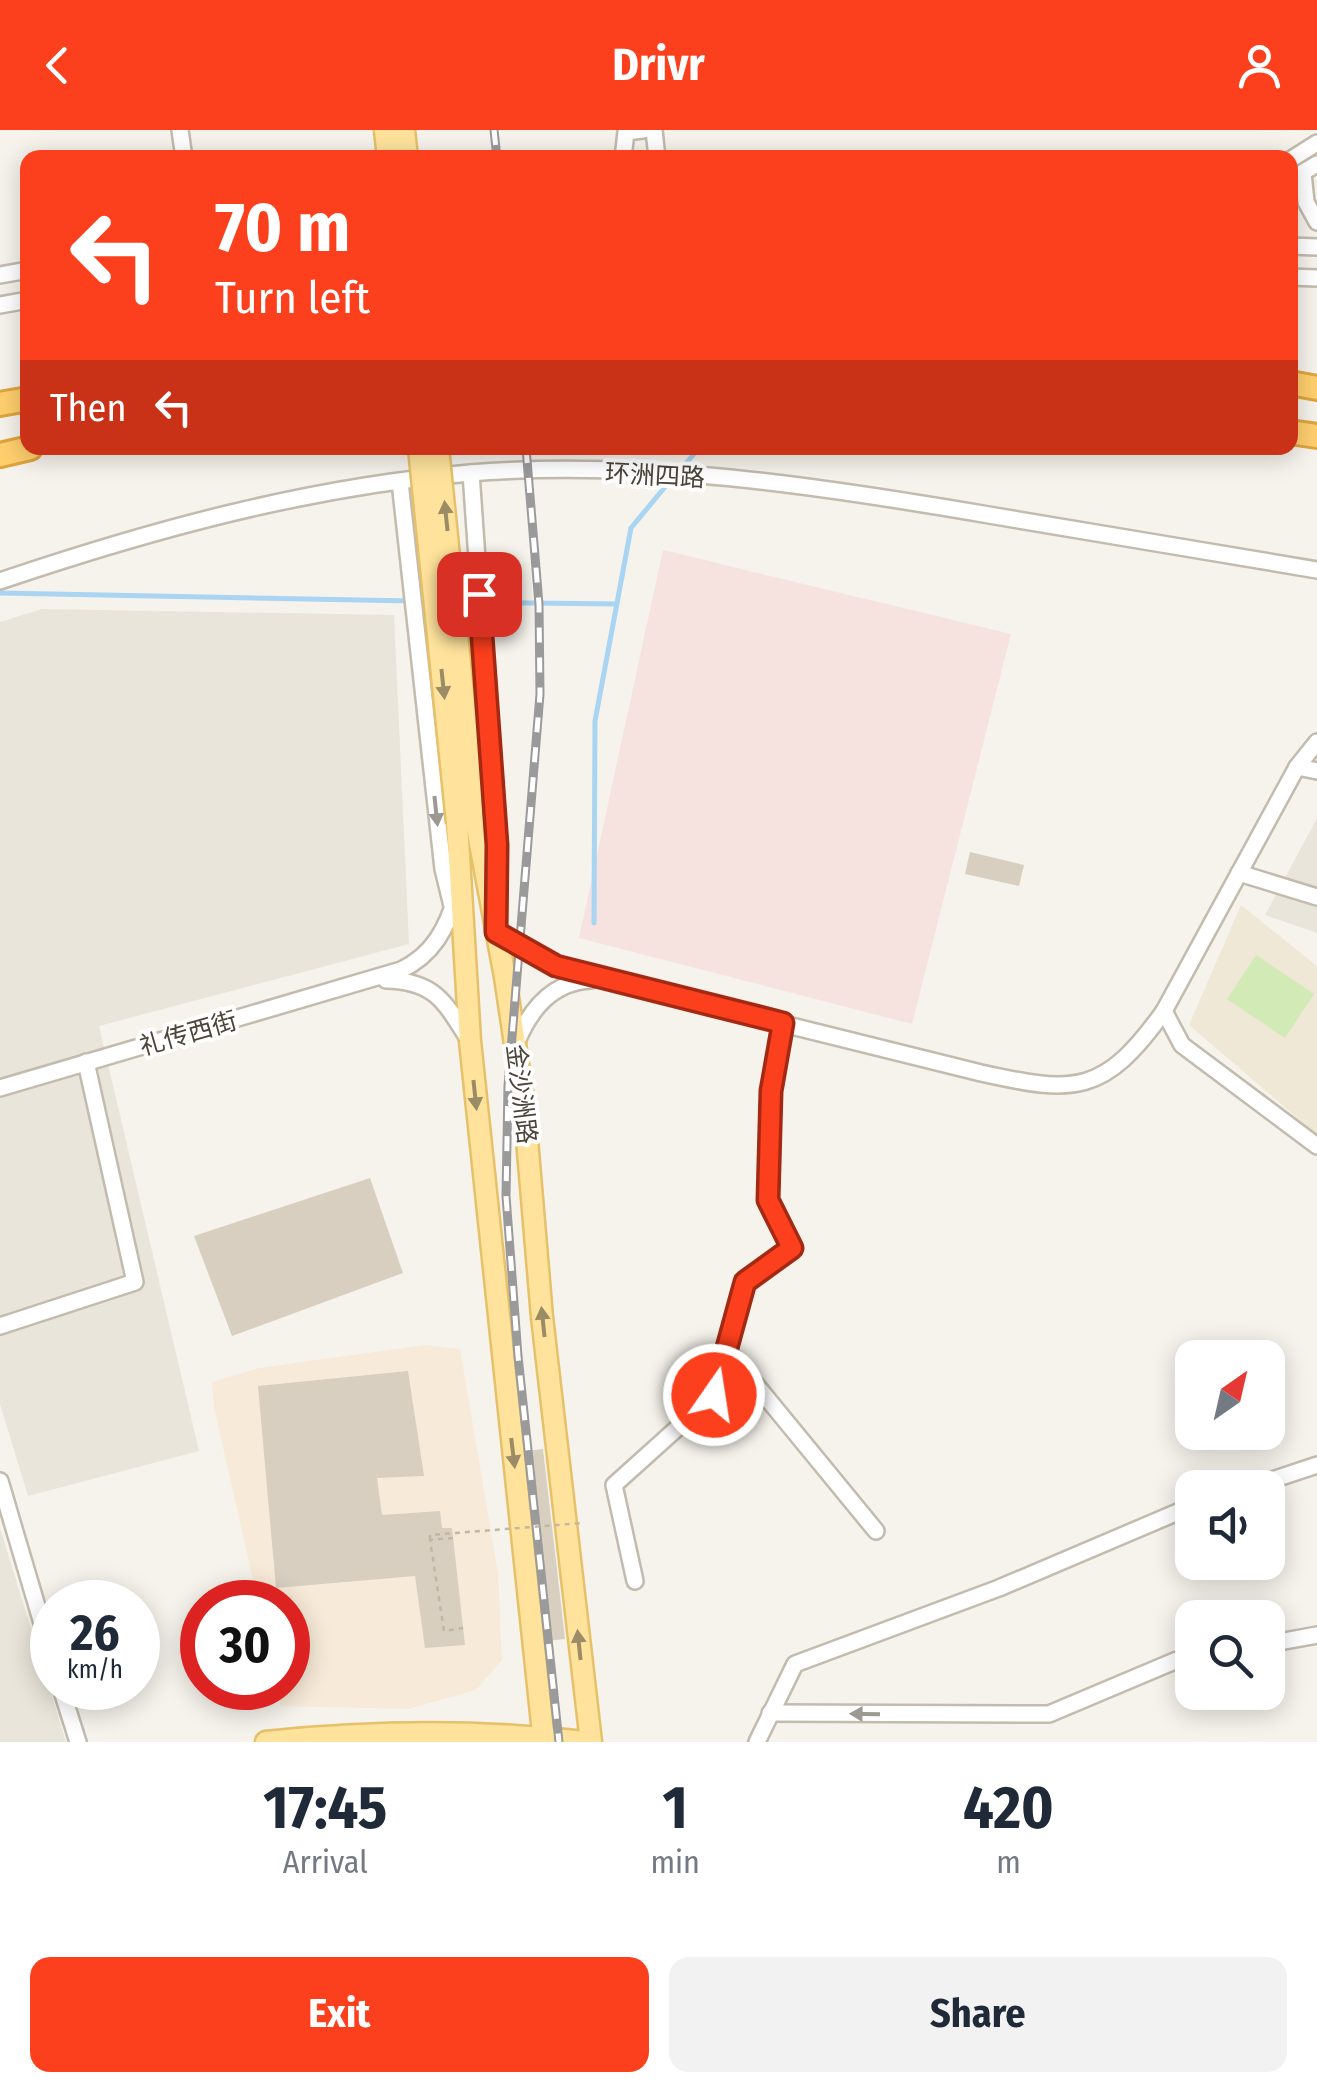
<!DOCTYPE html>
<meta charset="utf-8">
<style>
:root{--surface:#fff;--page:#f2f2f3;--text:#1f2937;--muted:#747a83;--accent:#fc3f1d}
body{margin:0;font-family:"Fira Sans Condensed","Noto Sans SC",sans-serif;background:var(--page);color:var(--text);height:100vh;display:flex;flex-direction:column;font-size:38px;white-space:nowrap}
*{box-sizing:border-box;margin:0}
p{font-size:32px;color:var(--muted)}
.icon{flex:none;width:55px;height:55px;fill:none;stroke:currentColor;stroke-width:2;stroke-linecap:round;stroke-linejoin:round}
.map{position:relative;height:1612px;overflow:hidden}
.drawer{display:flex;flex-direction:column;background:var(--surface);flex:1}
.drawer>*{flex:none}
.hud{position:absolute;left:20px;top:20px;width:1278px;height:305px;border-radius:20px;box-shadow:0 5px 25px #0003;background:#fc3f1d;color:#fff;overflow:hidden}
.needle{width:65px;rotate:34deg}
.controls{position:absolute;left:1175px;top:1210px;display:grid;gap:20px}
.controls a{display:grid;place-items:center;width:110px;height:110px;border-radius:20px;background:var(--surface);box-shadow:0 5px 25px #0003;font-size:50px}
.speed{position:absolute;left:30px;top:1450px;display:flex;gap:20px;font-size:50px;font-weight:700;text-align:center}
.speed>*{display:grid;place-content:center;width:130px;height:130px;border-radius:50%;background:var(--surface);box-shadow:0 5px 25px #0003;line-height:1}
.speed small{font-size:25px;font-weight:400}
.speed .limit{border:15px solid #d22;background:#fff;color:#111}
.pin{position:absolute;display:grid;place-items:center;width:85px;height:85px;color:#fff;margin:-42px;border-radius:20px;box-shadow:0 5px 15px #0006}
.me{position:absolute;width:110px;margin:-55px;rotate:13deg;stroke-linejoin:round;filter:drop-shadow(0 0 8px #0008)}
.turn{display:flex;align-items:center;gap:35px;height:210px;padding:0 30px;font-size:45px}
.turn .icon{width:130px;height:130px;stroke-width:2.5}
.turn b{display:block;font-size:70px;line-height:85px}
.then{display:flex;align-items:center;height:95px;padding:0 30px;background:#0003;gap:20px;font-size:38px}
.eta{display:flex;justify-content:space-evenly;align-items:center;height:170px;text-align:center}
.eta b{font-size:60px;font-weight:700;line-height:70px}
.button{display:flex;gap:20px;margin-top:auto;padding:20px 30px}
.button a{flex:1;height:115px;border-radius:20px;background:var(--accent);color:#fff;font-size:40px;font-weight:700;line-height:115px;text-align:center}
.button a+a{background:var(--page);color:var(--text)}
header{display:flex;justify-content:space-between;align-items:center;height:130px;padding:0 30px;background:var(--accent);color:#fff;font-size:45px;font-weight:700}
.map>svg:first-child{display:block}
.residential{fill:#eae5da}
.commercial{fill:#f7ead8}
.education{fill:#efe8d6}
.medical{fill:#f6e3e0}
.green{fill:#d2eab5}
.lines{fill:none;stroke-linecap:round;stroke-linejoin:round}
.stream{stroke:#a9d4f2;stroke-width:5}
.building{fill:#d8cfc1}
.minor-casing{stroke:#c2bbae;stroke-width:20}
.major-casing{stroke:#e6c16a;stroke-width:25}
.highway-casing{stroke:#e0a43c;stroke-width:28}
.path{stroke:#c4b79f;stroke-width:2.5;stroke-dasharray:5 5;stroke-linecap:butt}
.minor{stroke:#fff;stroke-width:15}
.major{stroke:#ffe39c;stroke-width:20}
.highway{stroke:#ffcf6e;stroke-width:22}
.rail-casing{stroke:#9a9a9a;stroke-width:9}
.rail{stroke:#fff;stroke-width:5;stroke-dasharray:15;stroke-linecap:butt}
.major-bridge-casing{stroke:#e6c16a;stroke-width:25;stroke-linecap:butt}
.path-bridge{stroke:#c4b79f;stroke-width:2.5;stroke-dasharray:5 5;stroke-linecap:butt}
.major-bridge{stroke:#ffe39c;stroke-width:20}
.oneway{fill:#9c8c66}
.oneway2{fill:#9c9892}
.route-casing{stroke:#a42913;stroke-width:25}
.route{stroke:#fc3f1d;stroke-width:18}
.labels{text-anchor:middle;stroke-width:8;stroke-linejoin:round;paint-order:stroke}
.street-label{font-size:25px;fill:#4b4439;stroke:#fff}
</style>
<header><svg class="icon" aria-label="back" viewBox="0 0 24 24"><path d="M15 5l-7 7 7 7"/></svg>Drivr<svg class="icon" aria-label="person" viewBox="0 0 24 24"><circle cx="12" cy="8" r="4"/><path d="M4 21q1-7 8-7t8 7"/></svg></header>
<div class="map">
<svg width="1317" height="1612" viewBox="0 0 1317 1612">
<rect width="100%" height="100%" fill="#f6f3ec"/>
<g class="residential">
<polygon points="42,479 394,485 409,814 99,896 199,1321 28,1366 0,1274 0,492"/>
<polygon points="1317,688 1317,803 1265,785"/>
<polygon points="0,1398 66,1612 0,1612"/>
</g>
<polygon class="commercial" points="425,1215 460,1219 498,1443 502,1530 476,1560 408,1579 281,1576 277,1558 288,1558 288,1472 258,1472 214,1277 212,1252 259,1238"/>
<polygon class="education" points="1241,775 1317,836 1317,1005 1189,895"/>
<polygon class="medical" points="663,420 1011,504 912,894 579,808"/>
<polygon class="green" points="1256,825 1314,864 1285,908 1227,869"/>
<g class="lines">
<g class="stream">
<polyline points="682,338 699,318"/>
<polyline points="0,463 412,471"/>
<polyline points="458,472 617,474"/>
<polyline points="594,793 595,591 631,398 674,346"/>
</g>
</g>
<g class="building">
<polygon points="970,722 1024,735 1019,756 965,744"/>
<polygon points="370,1048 403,1143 232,1206 194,1106"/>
<polygon points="408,1241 424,1346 377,1348 382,1385 440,1381 442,1398 452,1398 465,1515 425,1518 415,1446 276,1458 258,1256"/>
<polygon points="543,1319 565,1509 547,1511 527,1321"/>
</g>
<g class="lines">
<g class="minor-casing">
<g id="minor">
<polyline points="180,0 184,28"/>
<polyline points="654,0 657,28"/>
<polyline points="623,28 626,2 643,0"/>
<polyline points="1290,30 1317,13"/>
<polyline points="1303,43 1306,72 1317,92"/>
<polyline points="1290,50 1317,34"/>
<polyline points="1290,116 1317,117"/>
<polyline points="0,145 28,140"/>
<polyline points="1290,147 1317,148"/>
<polyline points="0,175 28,170"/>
<polyline points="471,343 497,715 497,769"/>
<polyline points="400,352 443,739 452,776"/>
<path d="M 0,451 C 154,399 308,357 470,343 C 642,329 820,356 989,385 C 1098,403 1208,422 1317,440"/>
<polyline points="1297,637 1317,641"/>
<polyline points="1239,743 1317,767"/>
<path d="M 497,797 L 497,802 L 540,828 L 574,842 L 981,943 C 1075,964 1104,965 1164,881 L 1297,637 L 1317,612"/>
<path d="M 386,850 C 433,851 444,870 467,907"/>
<polyline points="1164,881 1182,915 1317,1016"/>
<path d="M 516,914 C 530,879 552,852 591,850"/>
<path d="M 0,958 L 401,840 C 433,825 447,798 457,764"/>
<polyline points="0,1196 135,1152 86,932"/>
<polyline points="725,1217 876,1401"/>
<polyline points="0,1351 52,1527"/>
<polyline points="1248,1358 1317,1335"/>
<polyline points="635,1451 614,1355 714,1265 745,1152 792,1118 768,1070 771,961 783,893"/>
<polyline points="1268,1514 1317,1505"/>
<polyline points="61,1558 78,1612"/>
<polyline points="770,1583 1049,1584 1177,1530 1192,1527"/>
<polyline points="757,1612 795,1534 999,1458 1192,1376"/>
</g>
</g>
<g class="major-casing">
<g id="major">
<polyline points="385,0 388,28"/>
<polyline points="404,0 407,28"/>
<polyline points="476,692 505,847 524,974 542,1187 591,1612"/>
<polyline points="457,693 470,911 544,1612"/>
<path d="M 266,1612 C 372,1601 479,1600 585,1612"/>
</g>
</g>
<g class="highway-casing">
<g id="highway">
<polyline points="1290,253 1317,258"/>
<polyline points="0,274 28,269"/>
<polyline points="1290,302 1317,306"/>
<polyline points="0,325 30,318"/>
</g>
</g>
<polyline class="path" points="453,1408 430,1410 444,1501 463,1498"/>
<use href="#minor" class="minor"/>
<use href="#major" class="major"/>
<use href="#highway" class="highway"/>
<g class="rail-casing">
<g id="rail">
<polyline points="494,0 497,28"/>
<polyline points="526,318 539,474 540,564 508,956 506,1066 518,1226 559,1612"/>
</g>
</g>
<use href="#rail" class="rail"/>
<g class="major-bridge-casing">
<g id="major-bridge">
<polyline points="419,318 457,693"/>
<polyline points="438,318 476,692"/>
</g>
</g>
<polyline class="path-bridge" points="430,1410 430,1405 582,1393"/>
<use href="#major-bridge" class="major-bridge"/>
</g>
<defs><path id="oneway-solid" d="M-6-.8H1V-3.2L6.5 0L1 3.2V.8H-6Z" transform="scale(2.5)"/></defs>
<g class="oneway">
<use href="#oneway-solid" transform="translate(446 386) rotate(-96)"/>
<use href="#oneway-solid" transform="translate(443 554) rotate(84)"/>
<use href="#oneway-solid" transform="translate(475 965) rotate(84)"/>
<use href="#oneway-solid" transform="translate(543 1192) rotate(-96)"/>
<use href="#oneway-solid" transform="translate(513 1323) rotate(83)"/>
<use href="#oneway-solid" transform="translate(579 1515) rotate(-96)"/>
</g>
<g class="oneway2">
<use href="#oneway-solid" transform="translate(436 681) rotate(84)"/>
<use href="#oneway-solid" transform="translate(865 1584) rotate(-179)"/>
</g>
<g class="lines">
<g class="route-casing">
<polyline id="route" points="479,464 497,715 496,802 556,836 783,893 771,961 768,1070 792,1118 745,1152 714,1265"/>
</g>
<use href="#route" class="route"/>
</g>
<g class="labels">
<g class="street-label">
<text transform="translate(655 345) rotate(3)" y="9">环洲四路</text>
<text transform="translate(188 903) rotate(-16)" y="9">礼传西街</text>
<text transform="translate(522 964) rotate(83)" y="9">金沙洲路</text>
</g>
</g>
</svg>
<div class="controls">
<a><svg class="needle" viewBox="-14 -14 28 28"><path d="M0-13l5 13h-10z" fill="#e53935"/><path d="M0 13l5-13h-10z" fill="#747a83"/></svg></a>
<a><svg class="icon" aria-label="sound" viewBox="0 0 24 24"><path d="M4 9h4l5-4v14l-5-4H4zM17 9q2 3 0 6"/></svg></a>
<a><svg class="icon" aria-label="search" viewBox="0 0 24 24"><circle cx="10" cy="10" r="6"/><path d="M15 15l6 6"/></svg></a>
</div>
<div class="speed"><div>26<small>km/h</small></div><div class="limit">30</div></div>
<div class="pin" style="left:479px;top:464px;background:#d93025"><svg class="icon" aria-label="arrive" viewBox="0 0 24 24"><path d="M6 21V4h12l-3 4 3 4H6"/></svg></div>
<svg class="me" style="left:714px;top:1265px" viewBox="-20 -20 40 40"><circle r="17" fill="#fc3f1d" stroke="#fff" stroke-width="3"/><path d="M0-11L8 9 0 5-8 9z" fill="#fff"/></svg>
<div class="hud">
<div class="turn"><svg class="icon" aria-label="left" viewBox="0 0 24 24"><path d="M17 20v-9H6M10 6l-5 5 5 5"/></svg><div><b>70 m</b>Turn left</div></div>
<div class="then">Then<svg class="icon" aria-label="left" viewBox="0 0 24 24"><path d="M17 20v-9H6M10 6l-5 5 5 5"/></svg></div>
</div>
</div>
<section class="drawer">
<div class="eta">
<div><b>17:45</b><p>Arrival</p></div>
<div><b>1</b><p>min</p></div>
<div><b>420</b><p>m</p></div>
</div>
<div class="button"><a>Exit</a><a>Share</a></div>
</section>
